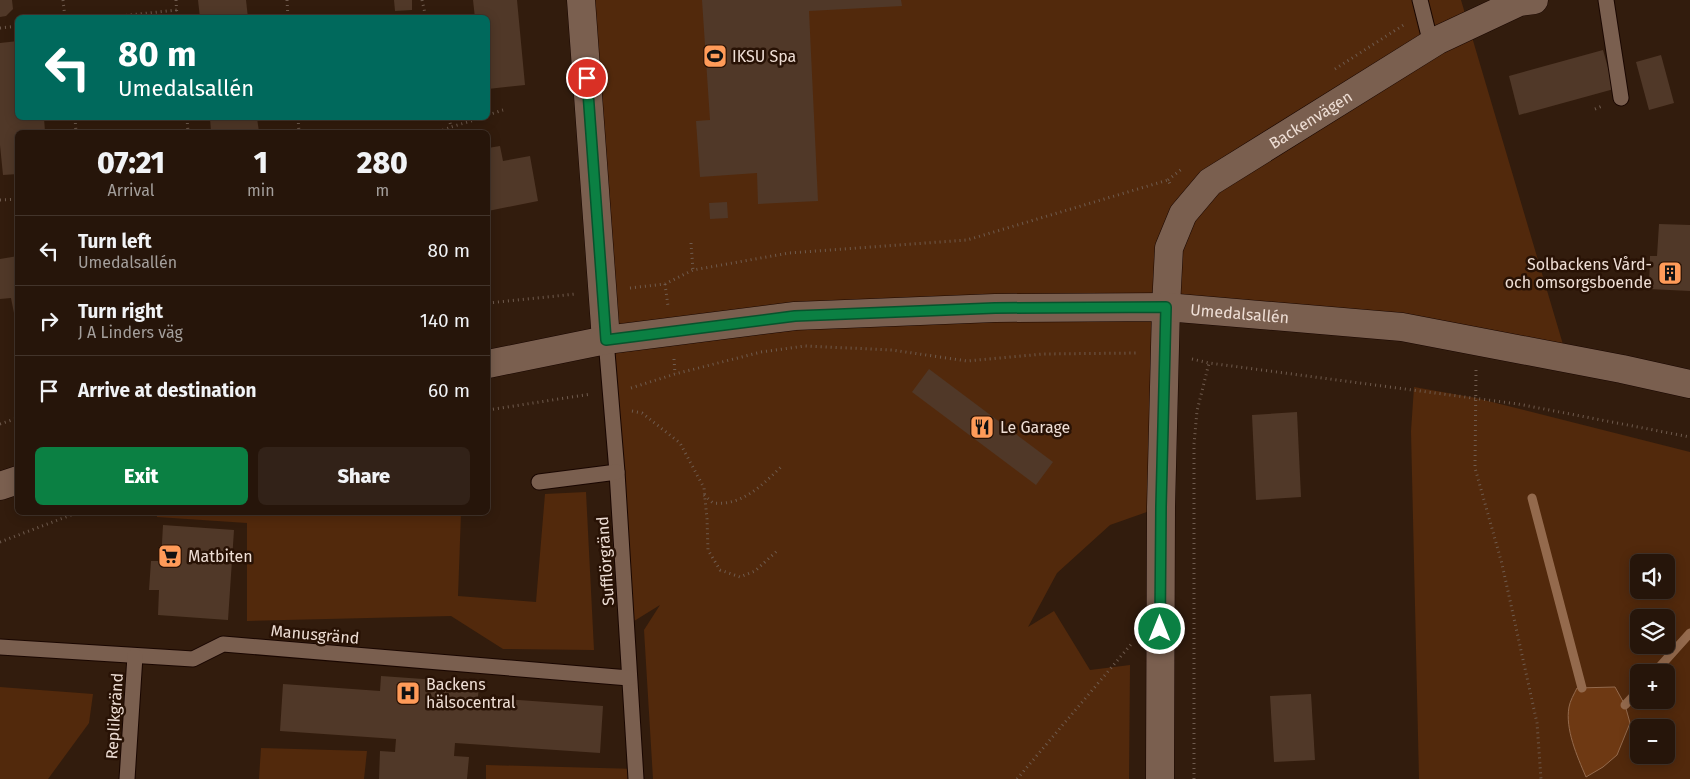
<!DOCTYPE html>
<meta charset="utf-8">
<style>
:root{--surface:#26150a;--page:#322218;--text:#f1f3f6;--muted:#a49f9c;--line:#42342b;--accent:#0b8043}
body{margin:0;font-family:"Fira Sans",sans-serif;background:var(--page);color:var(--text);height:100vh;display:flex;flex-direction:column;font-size:19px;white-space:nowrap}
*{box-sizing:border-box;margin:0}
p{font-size:16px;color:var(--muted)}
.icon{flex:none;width:28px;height:28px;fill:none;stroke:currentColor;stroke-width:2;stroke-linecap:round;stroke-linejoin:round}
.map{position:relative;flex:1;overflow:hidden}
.side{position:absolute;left:15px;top:130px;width:475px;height:385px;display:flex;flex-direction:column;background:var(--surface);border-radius:8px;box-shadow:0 2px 12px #0003,0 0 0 1px var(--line)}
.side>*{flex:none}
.banner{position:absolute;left:15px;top:15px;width:475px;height:105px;border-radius:8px;box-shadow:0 2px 12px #0003,0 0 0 1px var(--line);background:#00695c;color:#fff;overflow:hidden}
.controls{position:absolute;left:1630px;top:554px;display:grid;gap:10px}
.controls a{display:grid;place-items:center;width:45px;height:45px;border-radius:8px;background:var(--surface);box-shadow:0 2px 12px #0003,0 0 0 1px var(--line);font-size:25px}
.pin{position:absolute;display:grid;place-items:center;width:42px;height:42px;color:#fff;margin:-21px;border:2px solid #fff;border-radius:50%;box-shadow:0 1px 5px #0007}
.me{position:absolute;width:55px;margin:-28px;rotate:0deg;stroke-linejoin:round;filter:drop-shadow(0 0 4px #0008)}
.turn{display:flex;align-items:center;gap:18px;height:105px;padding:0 20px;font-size:22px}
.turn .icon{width:65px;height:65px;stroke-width:2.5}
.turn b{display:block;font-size:35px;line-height:42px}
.eta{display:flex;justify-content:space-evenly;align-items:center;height:85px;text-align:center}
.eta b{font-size:30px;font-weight:800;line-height:35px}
.button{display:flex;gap:10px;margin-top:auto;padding:10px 20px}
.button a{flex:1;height:58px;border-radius:8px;background:var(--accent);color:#fff;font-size:20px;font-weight:800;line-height:58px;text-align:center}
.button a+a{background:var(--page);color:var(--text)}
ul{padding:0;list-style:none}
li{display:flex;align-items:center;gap:15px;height:70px;padding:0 20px;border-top:1px solid var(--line)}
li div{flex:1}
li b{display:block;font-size:19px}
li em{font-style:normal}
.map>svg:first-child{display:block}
.green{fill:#52290c;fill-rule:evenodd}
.water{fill:#6e3913;stroke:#946a4d}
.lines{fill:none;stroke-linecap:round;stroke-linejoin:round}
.stream{stroke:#946a4d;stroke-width:9}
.building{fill:#503828}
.service-casing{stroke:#190600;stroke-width:17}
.minor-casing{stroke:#190600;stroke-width:29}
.tertiary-casing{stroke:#190600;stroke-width:29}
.path{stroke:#6f5b4e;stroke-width:3;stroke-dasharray:1 4;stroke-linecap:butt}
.service{stroke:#7a5f4f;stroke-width:15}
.minor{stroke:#7a5f4f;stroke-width:28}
.tertiary{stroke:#7a5f4f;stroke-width:28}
.route-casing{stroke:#07532c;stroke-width:12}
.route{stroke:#0b8043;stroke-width:9}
.labels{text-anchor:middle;stroke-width:5;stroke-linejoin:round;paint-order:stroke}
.poi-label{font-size:16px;fill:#eeded5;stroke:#281205;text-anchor:start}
.street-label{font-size:16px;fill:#eeded5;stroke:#281205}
</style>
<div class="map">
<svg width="1690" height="779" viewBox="0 0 1690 779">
<rect width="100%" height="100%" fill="#321c0d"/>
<g class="green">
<polygon points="581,0 1461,0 1567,358 1166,307 1161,507 1110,525 1057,573 1028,627 1054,611 1090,670 1130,665 1129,779 653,779 644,630 660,605 626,626"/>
<path d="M 1414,387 L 1476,398 L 1690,452 L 1690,779 L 1419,779 L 1411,431 ZM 1639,562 L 1666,562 L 1666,590 L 1639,590 ZM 1639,618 L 1666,618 L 1666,645 L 1639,645 ZM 1639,672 L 1666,672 L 1666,700 L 1639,700 ZM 1639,728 L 1666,728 L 1666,755 L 1639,755 Z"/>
<polygon points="586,492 594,650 503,649 451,616 247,621 247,523 157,517 157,512 461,513 458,596 536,602 545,494"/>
<polygon points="0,687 93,694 89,723 48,779 0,779"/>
<polygon points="261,748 367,751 364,779 259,779"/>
<polygon points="486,765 637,769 637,779 486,779"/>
</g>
<path class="water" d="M 1615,687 L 1625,705 L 1630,723 L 1617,755 L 1603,767 L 1586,777 C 1577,756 1565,729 1569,707 C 1570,701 1574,694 1577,688 Z"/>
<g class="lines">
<g class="stream">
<polyline points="1532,498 1582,688"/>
<polyline points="1655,672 1690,633"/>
<polyline points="1625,705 1639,690"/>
</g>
</g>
<g class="building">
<polygon points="0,0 12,0 13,9 6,16 0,17"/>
<polygon points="198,0 246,0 248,18 200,18"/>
<polygon points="394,0 412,0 412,10 395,11"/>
<polygon points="473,0 517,0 525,85 488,89 488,18 475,18"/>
<polygon points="702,0 901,0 902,6 809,11 818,201 758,204 757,173 700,177 696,121 710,120"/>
<polygon points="18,41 18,118 44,118 45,132 18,132 18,174 3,175 0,145 0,43"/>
<polygon points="1603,50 1614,89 1519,115 1509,76"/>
<polygon points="1661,55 1674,103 1649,110 1636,62"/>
<polygon points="210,118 257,118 259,132 211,132"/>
<polygon points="500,146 503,161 530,156 538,201 488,211 488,148"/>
<polygon points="727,202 728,218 710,219 709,203"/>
<polygon points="1659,224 1690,225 1690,291 1649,289 1650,256 1657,256"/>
<polygon points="18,256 18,328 17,328 11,298 0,299 0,259"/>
<polygon points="929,369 1053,462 1036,485 912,392"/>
<polygon points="1297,412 1301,497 1256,500 1252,415"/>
<polygon points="163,525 234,530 228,620 158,615 159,590 149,590 151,561 161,561"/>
<polygon points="381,676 479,683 478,697 603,706 600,753 455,743 454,756 469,757 467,779 379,779 380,751 395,752 396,739 280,731 283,684 380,691"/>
<polygon points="1311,694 1315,760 1274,762 1270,696"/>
</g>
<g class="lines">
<g class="service-casing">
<g id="service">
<polyline points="1420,0 1431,44"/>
<polyline points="1606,0 1621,98"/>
<polyline points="606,340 617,472 636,779"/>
<polyline points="539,482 617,472"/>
<polyline points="0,647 193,659 223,644 629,678"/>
<polyline points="127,779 135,656"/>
</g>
</g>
<g class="minor-casing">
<g id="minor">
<polyline points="581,0 606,340"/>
<path id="s1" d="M 1160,779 L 1161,507 L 1166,307 L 1169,248 L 1183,214 L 1210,182 L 1438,40 L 1519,2 L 1534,0"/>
</g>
</g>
<g class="tertiary-casing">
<g id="tertiary">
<path id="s2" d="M 488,364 L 606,340 L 795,316 L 995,308 L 1166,307 L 1402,327 L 1622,369 L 1690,384"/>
<polyline points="0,486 18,480"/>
</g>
</g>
<g class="path">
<polyline points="63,0 65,18"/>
<polyline points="176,0 177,18"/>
<polyline points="287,0 288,18"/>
<polyline points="422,0 426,18"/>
<polyline points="101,18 177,10"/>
<polyline points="0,28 18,26"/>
<polyline points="1335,69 1405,24"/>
<polyline points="1595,109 1602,106"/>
<polyline points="488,115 503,110"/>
<polyline points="75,118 76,132"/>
<polyline points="187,118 188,132"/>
<polyline points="298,118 299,132"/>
<polyline points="449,118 451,127 481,118"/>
<polyline points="438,132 451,127"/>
<polyline points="1168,180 1183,168"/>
<polyline points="0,200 18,199"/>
<polyline points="691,243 693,270"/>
<polyline points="665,284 668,306"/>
<polyline points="630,288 665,284 693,270 789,253 967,240 1168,180 1171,186"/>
<polyline points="488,303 576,294"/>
<polyline points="674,359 675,374"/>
<polyline points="1192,359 1209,363 1518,404 1690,437"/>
<polyline points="1476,370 1475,468 1502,564 1537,723 1541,779"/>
<polyline points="631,388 675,374 761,352 805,346 892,350 967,361 1043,354 1139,353"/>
<polyline points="488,410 591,394"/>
<polyline points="632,411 642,413 680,443 704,488 707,519 708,550 720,570 740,577 755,571 778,550"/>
<polyline points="0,424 18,418"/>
<path d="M 704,495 L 713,503 C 743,506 762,485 782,466"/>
<polyline points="0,542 79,512"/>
<polyline points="1017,779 1133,642"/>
<polyline points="1194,779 1194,444 1197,411 1209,363"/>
</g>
<use href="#service" class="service"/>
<use href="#minor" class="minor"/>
<use href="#tertiary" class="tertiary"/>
</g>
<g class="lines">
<g class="route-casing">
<polyline id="route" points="587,78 606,340 795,316 995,308 1166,307 1161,507 1160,629"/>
</g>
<use href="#route" class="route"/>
</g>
<defs>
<g id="stadium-square" transform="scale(1.25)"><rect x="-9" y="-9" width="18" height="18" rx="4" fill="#ff9b59" stroke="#281205"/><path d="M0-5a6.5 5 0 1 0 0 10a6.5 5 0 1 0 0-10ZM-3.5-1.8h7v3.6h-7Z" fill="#111"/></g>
<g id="building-square" transform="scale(1.25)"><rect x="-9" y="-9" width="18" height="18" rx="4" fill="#ff9b59" stroke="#281205"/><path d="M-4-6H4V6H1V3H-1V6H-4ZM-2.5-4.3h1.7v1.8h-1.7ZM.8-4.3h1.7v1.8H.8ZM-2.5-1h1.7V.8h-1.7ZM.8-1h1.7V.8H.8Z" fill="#111"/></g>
<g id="restaurant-square" transform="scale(1.25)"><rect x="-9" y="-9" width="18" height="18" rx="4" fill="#ff9b59" stroke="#281205"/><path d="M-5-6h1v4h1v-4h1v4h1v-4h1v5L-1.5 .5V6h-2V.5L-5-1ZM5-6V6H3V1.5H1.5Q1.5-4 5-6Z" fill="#111"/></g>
<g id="supermarket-square" transform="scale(1.25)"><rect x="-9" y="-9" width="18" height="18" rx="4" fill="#ff9b59" stroke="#281205"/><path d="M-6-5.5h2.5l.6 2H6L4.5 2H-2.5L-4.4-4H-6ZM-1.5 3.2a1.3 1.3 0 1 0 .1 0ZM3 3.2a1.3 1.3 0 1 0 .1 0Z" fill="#111"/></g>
<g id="hospital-square" transform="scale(1.25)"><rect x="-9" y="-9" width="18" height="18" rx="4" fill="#ff9b59" stroke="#281205"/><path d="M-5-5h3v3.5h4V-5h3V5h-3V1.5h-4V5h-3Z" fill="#111"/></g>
</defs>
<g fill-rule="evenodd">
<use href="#stadium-square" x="715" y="56"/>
<use href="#building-square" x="1670" y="273"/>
<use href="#restaurant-square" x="982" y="427"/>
<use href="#supermarket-square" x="170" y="556"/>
<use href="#hospital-square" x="408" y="693"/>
</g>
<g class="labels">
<g class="poi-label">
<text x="732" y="62">IKSU Spa</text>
<text x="1652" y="270" text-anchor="end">Solbackens Vård-<tspan x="1652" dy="18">och omsorgsboende</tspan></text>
<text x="1000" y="433">Le Garage</text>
<text x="188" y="562">Matbiten</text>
<text x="426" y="690">Backens<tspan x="426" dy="18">hälsocentral</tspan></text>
</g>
<g class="street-label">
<text dy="6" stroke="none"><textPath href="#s1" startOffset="728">Backenvägen</textPath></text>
<text dy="6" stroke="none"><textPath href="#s2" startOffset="756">Umedalsallén</textPath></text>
<text transform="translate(605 561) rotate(-94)" y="6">Sufflörgränd</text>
<text transform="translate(315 634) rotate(5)" y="6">Manusgränd</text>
<text transform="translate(114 716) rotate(-86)" y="6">Replikgränd</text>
</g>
</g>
</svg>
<div class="controls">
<a><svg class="icon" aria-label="sound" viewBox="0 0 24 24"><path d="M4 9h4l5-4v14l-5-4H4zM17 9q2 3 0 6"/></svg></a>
<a><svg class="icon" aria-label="layers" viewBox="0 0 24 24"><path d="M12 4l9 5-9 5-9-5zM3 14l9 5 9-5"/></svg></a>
<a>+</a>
<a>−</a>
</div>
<div class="pin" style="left:587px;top:78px;background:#d93025"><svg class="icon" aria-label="arrive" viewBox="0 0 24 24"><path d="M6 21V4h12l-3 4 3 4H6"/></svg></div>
<svg class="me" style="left:1160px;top:629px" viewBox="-20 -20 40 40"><circle r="17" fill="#0b8043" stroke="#fff" stroke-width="3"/><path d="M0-11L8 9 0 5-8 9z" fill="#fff"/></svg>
<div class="banner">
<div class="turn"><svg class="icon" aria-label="left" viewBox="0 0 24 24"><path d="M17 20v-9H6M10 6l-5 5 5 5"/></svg><div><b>80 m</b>Umedalsallén</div></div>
</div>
<section class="side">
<div class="eta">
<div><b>07:21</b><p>Arrival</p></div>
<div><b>1</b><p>min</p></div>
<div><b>280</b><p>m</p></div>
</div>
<ul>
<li><svg class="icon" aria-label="left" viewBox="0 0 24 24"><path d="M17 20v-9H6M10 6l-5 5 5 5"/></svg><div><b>Turn left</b><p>Umedalsallén</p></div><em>80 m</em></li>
<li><svg class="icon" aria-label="right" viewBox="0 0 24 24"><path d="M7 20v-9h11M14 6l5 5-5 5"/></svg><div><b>Turn right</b><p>J A Linders väg</p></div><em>140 m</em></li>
<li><svg class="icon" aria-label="arrive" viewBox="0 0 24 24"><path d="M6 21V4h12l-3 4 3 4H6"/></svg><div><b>Arrive at destination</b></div><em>60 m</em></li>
</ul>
<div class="button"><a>Exit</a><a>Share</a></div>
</section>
</div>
